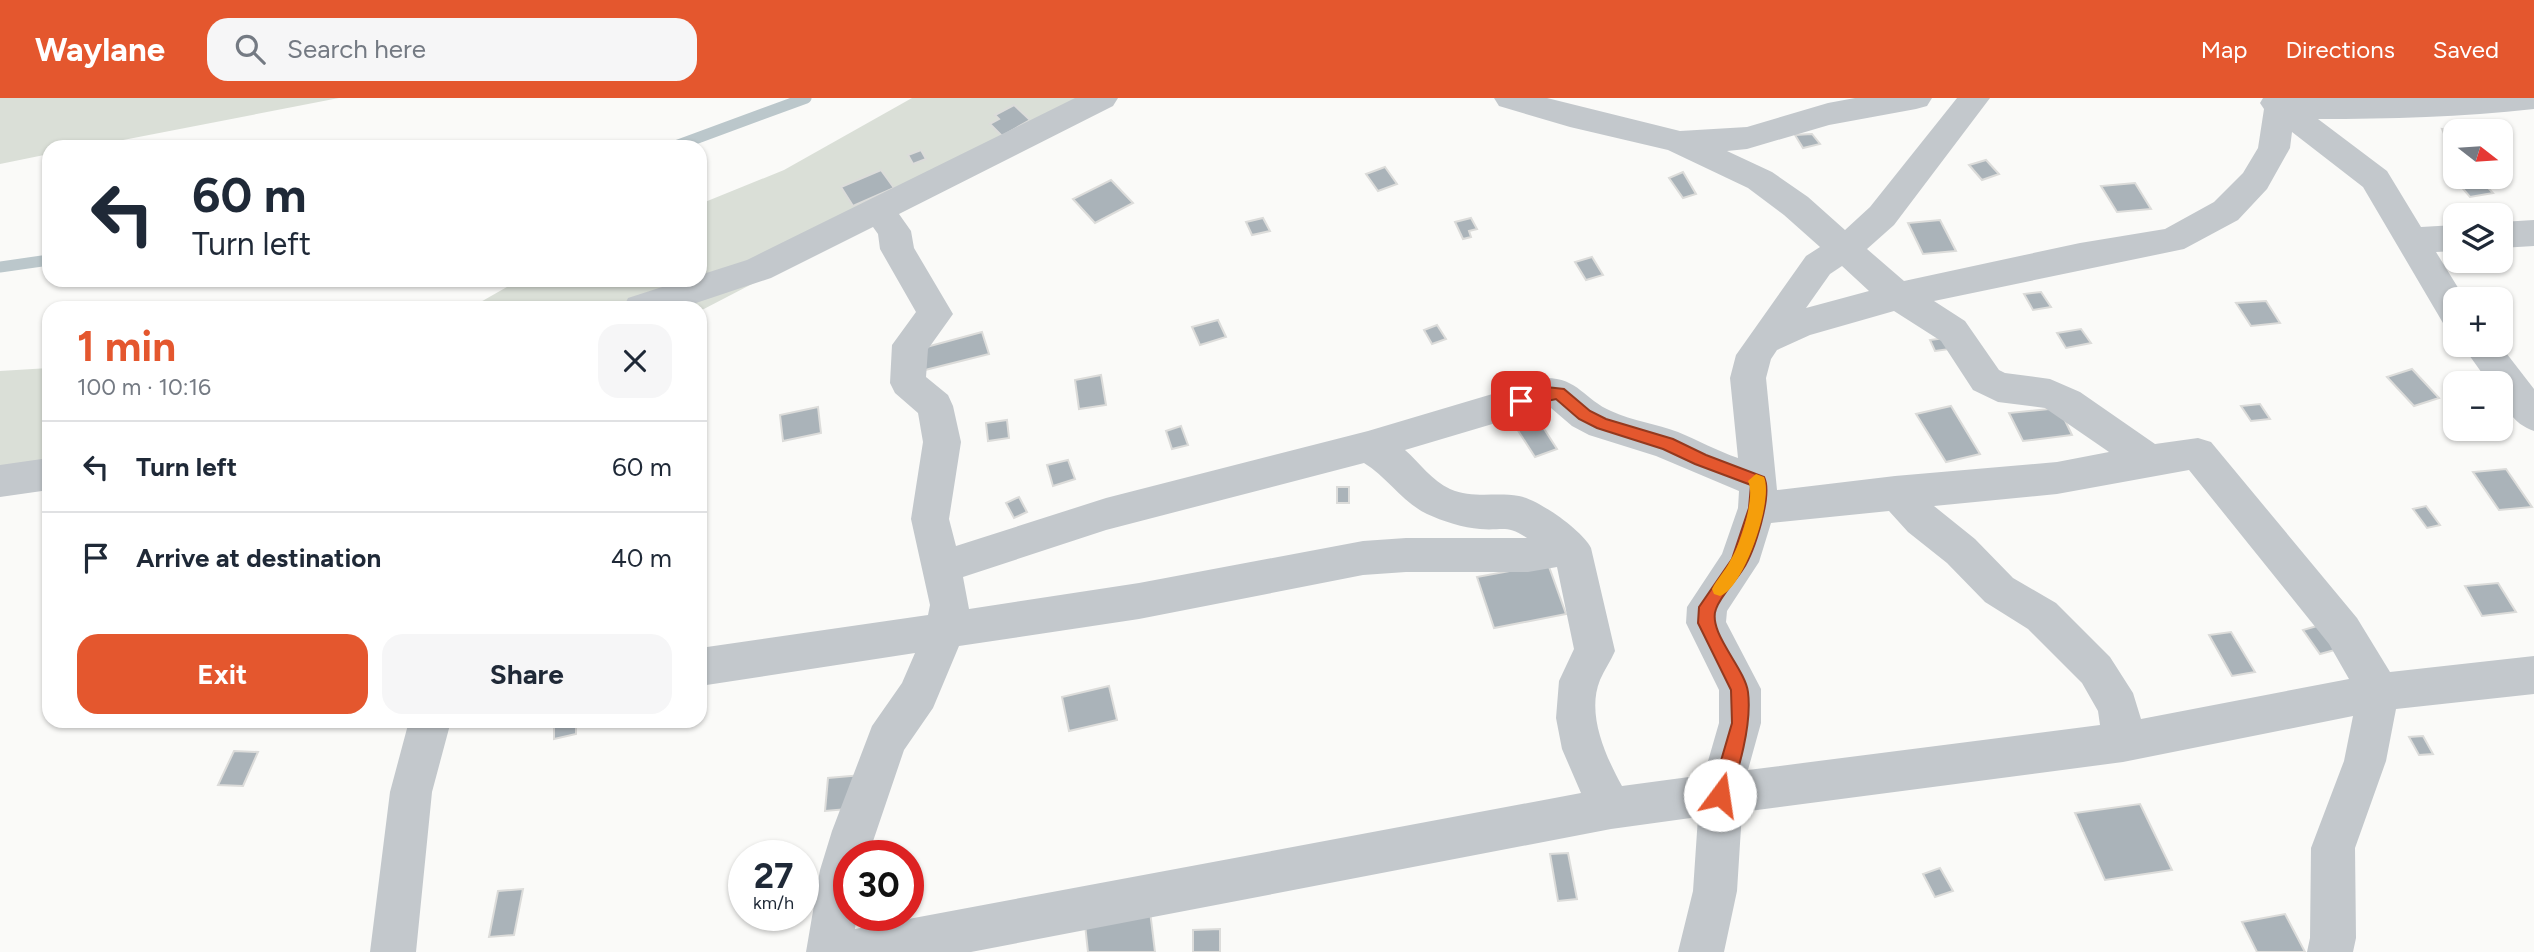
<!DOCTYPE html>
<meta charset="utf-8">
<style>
:root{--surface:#fff;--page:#f6f6f7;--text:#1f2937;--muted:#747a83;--line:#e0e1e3;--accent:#e4572e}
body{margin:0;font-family:Figtree,sans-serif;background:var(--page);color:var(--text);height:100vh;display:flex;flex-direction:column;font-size:26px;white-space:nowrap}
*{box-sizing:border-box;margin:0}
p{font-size:23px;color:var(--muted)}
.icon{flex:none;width:38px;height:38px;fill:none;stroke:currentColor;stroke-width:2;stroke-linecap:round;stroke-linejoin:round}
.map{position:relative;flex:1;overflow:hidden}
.details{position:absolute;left:42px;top:203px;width:665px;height:427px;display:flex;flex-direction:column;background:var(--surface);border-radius:21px;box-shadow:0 2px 5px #0004}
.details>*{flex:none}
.banner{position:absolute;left:42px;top:42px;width:665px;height:147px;border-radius:21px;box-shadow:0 2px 5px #0004;background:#fff;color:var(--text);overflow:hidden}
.needle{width:46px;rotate:107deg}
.fabs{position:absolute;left:2443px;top:21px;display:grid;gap:14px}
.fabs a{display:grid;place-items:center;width:70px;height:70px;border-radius:14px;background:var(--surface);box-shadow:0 2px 5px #0004;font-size:35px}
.speed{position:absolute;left:728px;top:742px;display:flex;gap:14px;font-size:35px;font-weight:700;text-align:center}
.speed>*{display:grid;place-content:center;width:91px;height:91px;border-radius:50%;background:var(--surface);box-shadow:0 2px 5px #0004;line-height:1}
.speed small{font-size:18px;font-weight:400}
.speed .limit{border:10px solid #d22;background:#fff;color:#111}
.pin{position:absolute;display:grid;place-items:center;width:60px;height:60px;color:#fff;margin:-30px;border-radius:14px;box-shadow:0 4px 10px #0006}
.me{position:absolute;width:77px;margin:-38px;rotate:14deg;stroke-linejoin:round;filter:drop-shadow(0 0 5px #0008)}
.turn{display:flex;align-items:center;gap:24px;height:147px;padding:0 35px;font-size:32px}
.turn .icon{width:91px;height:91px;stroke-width:2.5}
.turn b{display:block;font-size:49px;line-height:60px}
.round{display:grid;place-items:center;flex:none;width:74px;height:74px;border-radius:21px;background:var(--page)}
.head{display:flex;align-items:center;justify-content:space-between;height:119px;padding:0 35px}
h1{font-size:42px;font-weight:700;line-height:52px;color:var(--accent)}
.cta{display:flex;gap:14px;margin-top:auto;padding:14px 35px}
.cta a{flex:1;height:80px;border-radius:21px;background:var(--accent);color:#fff;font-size:28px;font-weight:700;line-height:80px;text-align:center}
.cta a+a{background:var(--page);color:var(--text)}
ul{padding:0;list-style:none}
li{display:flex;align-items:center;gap:21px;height:91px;padding:0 35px;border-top:2px solid var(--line)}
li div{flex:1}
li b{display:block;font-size:26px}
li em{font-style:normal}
header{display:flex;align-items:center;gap:42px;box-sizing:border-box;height:98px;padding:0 35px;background:var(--accent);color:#fff}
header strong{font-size:33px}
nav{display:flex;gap:38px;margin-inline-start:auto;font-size:24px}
.search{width:490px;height:63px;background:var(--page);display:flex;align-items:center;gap:18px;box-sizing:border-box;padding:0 24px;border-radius:21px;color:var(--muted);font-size:26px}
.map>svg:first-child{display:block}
.green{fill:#dadfd7}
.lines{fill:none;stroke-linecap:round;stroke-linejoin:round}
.stream{stroke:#bbc7cb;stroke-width:11}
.building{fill:#aab3b9;stroke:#dcdcda;stroke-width:2}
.minor{fill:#c3c8cc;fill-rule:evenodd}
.route{fill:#e4572e;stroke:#94391e;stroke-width:2}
.slow{fill:#f59e0b}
</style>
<header>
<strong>Waylane</strong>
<div class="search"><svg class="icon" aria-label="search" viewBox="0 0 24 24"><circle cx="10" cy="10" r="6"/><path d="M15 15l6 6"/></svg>Search here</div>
<nav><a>Map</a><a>Directions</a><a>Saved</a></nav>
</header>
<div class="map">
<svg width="2534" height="854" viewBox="0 0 2534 854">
<rect width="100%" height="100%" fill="#fafaf8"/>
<g class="green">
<polygon points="0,0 339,0 87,49 49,49 49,56 0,66"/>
<polygon points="912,0 1109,0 700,213 700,210 470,210 519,182 700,182 700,106 784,72"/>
<polygon points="49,270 49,387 0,390 0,273"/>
</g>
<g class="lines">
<g class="stream">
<polyline points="673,49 806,0"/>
<polyline points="0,169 49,162"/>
</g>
</g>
<g class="building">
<polygon points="1014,7 1030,22 1002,38 990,26 999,21 995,17"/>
<polygon points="2442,31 2460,33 2455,33 2455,53 2451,53"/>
<polygon points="1812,36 1820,46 1803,50 1795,37"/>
<polygon points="921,52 926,61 913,66 908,57"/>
<polygon points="1986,62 1999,76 1982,82 1969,67"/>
<polygon points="1385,69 1397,86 1378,93 1366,76"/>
<polygon points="881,72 894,90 853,108 841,89"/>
<polygon points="1683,74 1696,96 1683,100 1669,80"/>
<polygon points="2453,79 2478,79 2493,95 2470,99"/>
<polygon points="1111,82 1133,105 1095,125 1073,101"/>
<polygon points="2135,85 2151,111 2117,114 2101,88"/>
<polygon points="1263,120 1270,133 1252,137 1246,124"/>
<polygon points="1471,120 1477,131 1469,133 1471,139 1463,141 1455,124"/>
<polygon points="1940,122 1956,153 1923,156 1908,125"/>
<polygon points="1592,159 1603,177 1586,182 1575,164"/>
<polygon points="2041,194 2051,209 2033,212 2024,196"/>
<polygon points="2266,203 2280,225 2251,228 2236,205"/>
<polygon points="1218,222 1226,239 1200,247 1192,229"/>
<polygon points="1437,227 1446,241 1432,246 1424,232"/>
<polygon points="2081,231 2091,245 2066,250 2057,235"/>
<polygon points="982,234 989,256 925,272 919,251"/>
<polygon points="1945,240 1950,251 1935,253 1930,242"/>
<polygon points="2412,271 2439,300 2414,308 2387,279"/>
<polygon points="1101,277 1106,307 1079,311 1075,282"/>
<polygon points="2260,306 2270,321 2251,323 2241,308"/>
<polygon points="1951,308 1980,356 1946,364 1916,316"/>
<polygon points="818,309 821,335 783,343 780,317"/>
<polygon points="2059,310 2072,337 2023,343 2009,315"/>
<polygon points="1007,322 1009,340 988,343 986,325"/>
<polygon points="1539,323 1557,351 1535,359 1517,331"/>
<polygon points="1181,328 1188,347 1172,351 1166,333"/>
<polygon points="1068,362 1075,381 1053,388 1047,367"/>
<polygon points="2506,371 2532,409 2499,412 2473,374"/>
<rect x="1337" y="389" width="12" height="16"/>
<polygon points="1019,399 1027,414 1014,420 1006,405"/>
<polygon points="2426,408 2440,427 2427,430 2413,411"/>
<polygon points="1548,466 1566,516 1494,530 1477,479"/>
<polygon points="2498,485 2516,514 2482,518 2465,488"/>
<polygon points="2324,526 2342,550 2320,556 2303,532"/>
<polygon points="2231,534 2255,574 2232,578 2209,537"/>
<polygon points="1109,588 1117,622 1069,633 1062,599"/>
<polygon points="554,623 576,623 576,636 554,641"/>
<polygon points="2423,638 2433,656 2419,657 2409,639"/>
<polygon points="234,653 258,654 243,688 218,687"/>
<polygon points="862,677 859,710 825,713 828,680"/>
<polygon points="2140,706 2172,772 2105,782 2075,715"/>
<polygon points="1568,755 1577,801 1558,803 1550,756"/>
<polygon points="1940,770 1953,793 1935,799 1923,776"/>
<polygon points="523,791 514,837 489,839 498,793"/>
<polygon points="1149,805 1155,854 1088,854 1084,817"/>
<polygon points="2285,816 2305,854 2257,854 2242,824"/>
<polygon points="1220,831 1220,854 1193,854 1193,832"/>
</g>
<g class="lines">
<g class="minor">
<path d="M 1075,0 L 1118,0 L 1113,8 L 899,116 L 911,133 L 914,150 L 953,216 L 928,251 L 926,279 L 948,297 L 953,308 L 961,344 L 949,421 L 956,448 L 1106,400 L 1368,333 L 1546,280 C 1578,280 1585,302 1611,313 C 1633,323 1657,326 1678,334 C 1698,342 1717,353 1738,360 L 1730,280 L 1736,257 L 1806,158 L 1820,149 L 1784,117 L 1748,90 L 1668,52 L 1570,29 L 1499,8 L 1494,0 L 1547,0 L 1680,33 L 1747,29 L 1828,5 L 1855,0 L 1932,0 L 1927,8 L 1916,11 L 1829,27 L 1747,51 L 1727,53 L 1772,74 L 1808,99 L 1845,132 L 1870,109 L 1957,0 L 1990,0 L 1894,127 L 1867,151 L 1904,183 L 2080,145 L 2165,131 L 2214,104 L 2243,75 L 2258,50 L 2264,11 L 2260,5 L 2263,0 L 2534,0 L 2534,11 C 2462,19 2390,21 2318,21 L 2387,73 L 2421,129 L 2455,127 L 2455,153 L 2436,154 L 2465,201 L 2455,201 L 2455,229 L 2443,225 L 2363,89 L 2292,34 L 2290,50 L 2267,91 L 2238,122 L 2184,151 L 1934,203 L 1965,223 L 1999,272 L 2005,275 L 2050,281 L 2080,294 L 2155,346 L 2198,340 L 2211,344 L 2357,520 L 2390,574 L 2534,558 L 2534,596 L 2396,611 L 2386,663 L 2355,750 L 2356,840 L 2353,854 L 2307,854 L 2310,840 L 2311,750 L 2344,663 L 2353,618 L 2123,664 L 1742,714 L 1737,793 L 1724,854 L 1678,854 L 1693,793 L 1698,719 L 1611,731 L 971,854 L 806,854 L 820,772 L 832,733 L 872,628 L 902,585 L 915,555 L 700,588 L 700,550 L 928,517 L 930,507 L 911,421 L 923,344 L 918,315 L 895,295 L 890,285 L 892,247 L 916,214 L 880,151 L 878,136 L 873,129 L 771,180 L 681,210 L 623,210 L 628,200 L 684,182 L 700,182 L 700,177 L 747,162 ZM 1842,168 L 1869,193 L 1806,210 L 1830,176 ZM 1894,213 L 1941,243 L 1973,292 L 1998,304 L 2045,310 L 2109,354 L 2057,364 L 1895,378 L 1777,392 L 1766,280 L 1771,261 L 1777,252 L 1810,237 ZM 1546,310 L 1551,310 L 1572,328 L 1589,337 L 1656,358 L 1739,393 L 1738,410 L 1722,456 L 1687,509 L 1686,525 L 1719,592 L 1719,625 L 1704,677 L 1622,688 C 1606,659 1586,616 1600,582 C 1604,572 1611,563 1615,553 L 1591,450 C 1583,433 1538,401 1519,398 C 1495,394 1473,401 1450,391 C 1432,383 1420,365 1405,352 ZM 1364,365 C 1387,379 1402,404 1427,416 C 1442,423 1464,430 1480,431 C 1503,433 1506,426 1527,440 L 1406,440 L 1363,443 L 1139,485 L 969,511 L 963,479 L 1106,432 ZM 2189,372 L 2329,546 L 2349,581 L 2141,621 L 2133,595 L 2110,559 L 2056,505 L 2013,480 L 1975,441 L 1934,408 L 2057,396 ZM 1889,413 L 1908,434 L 1947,465 L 1985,504 L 2028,531 L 2082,585 L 2098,613 L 2100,627 L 1748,672 L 1761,625 L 1761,591 L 1726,524 L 1727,513 L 1759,464 L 1771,425 ZM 1557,469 L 1574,551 L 1559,583 L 1556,620 L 1562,651 L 1581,695 L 855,831 L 857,817 L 849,817 L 849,758 L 868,758 L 904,652 L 933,610 L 959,548 L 1139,521 L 1363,477 L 1406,474 L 1528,474 Z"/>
<polygon points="2534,122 2534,148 2501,150 2501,124"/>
<path d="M 2462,247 L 2500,247 L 2534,291 L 2534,333 C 2513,326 2501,307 2501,285 L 2489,285 Z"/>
<polygon points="49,360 49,392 0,399 0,367"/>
<polygon points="409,623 451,623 432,694 416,854 370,854 390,694"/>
</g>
</g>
<path class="route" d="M 1546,289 L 1564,291 L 1590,313 L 1606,321 L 1673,341 L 1706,357 L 1764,379 C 1773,397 1754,454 1743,471 C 1735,484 1721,497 1716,511 C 1707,534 1745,570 1748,594 C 1752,626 1739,673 1727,703 L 1720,706 L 1714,703 L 1711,697 L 1732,625 L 1731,592 L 1698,525 L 1699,509 L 1732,461 L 1749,410 L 1751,387 L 1695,366 L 1663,351 L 1597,330 L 1579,321 L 1556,301 L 1521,309 L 1513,303 L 1515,298 Z"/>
<path class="slow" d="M 1756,376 L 1764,379 C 1774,402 1744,490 1720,498 L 1714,496 L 1712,491 C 1717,481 1725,473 1730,463 C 1740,448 1756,398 1748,383 Z"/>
</svg>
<div class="fabs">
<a><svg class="needle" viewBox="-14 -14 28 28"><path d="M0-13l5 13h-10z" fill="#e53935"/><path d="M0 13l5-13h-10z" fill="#747a83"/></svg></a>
<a><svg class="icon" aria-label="layers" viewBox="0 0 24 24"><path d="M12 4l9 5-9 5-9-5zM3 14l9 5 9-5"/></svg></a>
<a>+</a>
<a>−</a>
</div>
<div class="speed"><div>27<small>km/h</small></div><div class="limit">30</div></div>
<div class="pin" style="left:1521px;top:303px;background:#d93025"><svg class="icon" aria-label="arrive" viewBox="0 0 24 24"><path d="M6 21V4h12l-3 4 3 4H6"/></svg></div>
<svg class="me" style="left:1720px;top:697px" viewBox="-20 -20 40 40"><circle r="19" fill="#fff"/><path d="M0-13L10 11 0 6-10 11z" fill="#e4572e"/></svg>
<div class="banner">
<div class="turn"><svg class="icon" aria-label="left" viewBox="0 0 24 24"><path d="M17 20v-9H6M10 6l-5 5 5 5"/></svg><div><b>60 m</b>Turn left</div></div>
</div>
<section class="details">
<div class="head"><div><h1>1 min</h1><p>100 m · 10:16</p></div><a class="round"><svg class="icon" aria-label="close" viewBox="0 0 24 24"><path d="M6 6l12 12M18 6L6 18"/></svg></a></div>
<ul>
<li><svg class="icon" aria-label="left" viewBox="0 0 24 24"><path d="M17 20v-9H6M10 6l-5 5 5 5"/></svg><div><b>Turn left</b></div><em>60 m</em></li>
<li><svg class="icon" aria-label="arrive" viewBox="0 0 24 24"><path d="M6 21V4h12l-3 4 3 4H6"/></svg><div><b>Arrive at destination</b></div><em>40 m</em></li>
</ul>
<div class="cta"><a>Exit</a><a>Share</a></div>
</section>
</div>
